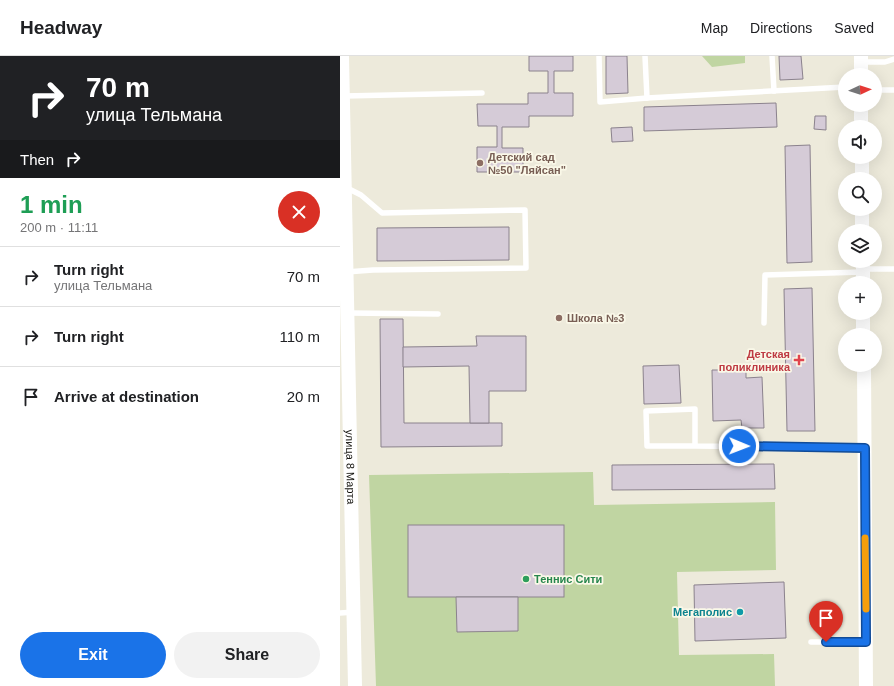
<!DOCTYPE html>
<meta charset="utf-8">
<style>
:root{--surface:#fff;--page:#f2f2f2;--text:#202124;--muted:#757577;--line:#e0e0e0;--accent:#1a73e8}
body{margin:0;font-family:Arial,sans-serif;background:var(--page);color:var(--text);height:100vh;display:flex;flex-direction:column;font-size:15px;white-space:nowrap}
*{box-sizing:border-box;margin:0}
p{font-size:13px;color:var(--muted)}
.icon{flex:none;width:22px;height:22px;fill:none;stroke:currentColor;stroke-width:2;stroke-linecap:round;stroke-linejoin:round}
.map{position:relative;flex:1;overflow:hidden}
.panel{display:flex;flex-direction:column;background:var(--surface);width:340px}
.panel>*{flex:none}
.banner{background:#202124;color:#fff;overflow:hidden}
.needle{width:26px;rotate:86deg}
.buttons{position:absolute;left:498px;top:12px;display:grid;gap:8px}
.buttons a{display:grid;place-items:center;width:44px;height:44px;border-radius:50%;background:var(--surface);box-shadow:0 4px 16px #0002;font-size:20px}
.pin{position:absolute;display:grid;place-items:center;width:34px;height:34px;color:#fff;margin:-41px -17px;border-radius:50% 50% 50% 0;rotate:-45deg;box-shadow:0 0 4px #0007}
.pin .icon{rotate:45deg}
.me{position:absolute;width:44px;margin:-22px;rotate:91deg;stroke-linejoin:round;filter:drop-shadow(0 0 3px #0008)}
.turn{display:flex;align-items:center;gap:14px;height:84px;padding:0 20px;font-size:18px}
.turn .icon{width:52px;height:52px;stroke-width:2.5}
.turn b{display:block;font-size:28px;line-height:34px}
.then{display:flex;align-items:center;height:38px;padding:0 20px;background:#0003;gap:8px;font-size:15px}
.round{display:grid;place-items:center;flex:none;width:42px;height:42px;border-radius:21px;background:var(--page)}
.summary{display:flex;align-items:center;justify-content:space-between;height:68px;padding:0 20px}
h1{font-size:24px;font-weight:800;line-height:30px;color:#1e9e55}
.button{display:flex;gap:8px;margin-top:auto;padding:8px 20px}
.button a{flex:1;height:46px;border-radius:24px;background:var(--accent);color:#fff;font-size:16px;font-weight:800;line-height:46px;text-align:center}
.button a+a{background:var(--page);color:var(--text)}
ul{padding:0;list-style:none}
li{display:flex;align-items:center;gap:12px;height:60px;padding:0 20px;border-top:1px solid var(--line)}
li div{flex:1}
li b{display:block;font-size:15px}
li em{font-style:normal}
header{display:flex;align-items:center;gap:24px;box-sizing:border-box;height:56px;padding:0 20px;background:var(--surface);border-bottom:1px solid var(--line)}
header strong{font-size:19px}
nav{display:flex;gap:22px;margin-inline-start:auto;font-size:14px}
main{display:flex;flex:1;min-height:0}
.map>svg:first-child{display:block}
.green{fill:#c0d5a2}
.building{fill:#d5cbd7;stroke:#8b828d}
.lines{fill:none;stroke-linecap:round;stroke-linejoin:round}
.service{stroke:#fff;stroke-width:5.5}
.tertiary{stroke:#fff;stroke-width:14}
.route-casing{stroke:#114b97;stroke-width:10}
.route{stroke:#1a73e8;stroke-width:7}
.slow{stroke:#f59e0b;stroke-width:7}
.education-dot{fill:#8d6e63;stroke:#faf8e8;stroke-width:1.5}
.health-dot{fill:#e0444e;stroke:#faf8e8;stroke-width:1.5}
.leisure-dot{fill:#2e9e5b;stroke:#faf8e8;stroke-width:1.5}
.culture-dot{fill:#0f9aa8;stroke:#faf8e8;stroke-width:1.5}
.labels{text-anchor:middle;stroke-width:3.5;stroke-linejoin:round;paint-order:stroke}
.education-label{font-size:11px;font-weight:bold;fill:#785e54;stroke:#faf8e8;text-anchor:start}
.health-label{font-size:11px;font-weight:bold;fill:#be3a42;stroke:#faf8e8;text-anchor:end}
.street-label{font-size:11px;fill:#13120d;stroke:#faf8e8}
.leisure-label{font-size:11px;font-weight:bold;fill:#27864d;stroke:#faf8e8;text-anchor:start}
.culture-label{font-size:11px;font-weight:bold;fill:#0d838f;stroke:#faf8e8;text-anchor:end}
</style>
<header>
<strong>Headway</strong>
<nav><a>Map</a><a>Directions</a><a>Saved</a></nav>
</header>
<main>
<section class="panel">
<div class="banner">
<div class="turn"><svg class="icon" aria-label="right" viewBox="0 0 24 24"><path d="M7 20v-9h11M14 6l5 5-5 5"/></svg><div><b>70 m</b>улица Тельмана</div></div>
<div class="then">Then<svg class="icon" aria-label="right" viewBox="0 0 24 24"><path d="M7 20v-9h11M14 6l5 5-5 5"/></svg></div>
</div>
<div class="summary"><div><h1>1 min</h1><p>200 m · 11:11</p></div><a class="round" style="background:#d93025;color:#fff"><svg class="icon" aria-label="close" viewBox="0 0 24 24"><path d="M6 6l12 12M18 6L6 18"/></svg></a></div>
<ul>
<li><svg class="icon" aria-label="right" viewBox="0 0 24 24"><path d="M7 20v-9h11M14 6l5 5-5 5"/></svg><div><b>Turn right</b><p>улица Тельмана</p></div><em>70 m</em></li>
<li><svg class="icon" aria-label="right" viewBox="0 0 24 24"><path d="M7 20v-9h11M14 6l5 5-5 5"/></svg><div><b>Turn right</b></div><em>110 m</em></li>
<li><svg class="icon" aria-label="arrive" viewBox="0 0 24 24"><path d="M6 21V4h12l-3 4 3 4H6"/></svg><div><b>Arrive at destination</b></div><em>20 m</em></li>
</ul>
<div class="button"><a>Exit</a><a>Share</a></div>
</section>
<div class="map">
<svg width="554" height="630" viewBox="0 0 554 630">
<rect width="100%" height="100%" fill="#edeadb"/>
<g class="green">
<polygon points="362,0 405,0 405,7 372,11"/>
<polygon points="253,416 254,449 435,446 436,514 337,516 339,599 434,598 435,630 36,630 29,419"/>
</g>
<g class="building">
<polygon points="189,0 233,0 233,15 214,15 214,37 233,37 233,60 189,60 189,71 162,71 162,92 183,92 183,116 137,116 137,91 157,91 157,70 138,70 137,48 188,48 188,37 208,37 208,15 189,15"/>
<polygon points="266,0 287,0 288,37 266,38"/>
<polygon points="439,0 461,0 463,23 440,24"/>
<polygon points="436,47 437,71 304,75 304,51"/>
<polygon points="475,60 486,60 486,74 474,73"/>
<polygon points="292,71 293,85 272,86 271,72"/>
<polygon points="470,89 472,206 447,207 445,90"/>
<polygon points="169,171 169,204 37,205 37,172"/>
<polygon points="472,232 475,375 447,375 444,233"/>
<polygon points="40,263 63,263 64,367 162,367 162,390 41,391"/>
<polygon points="136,280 186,280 186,335 149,335 149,367 130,367 129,310 63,311 63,291 137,290"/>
<polygon points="339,309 341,347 304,348 303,310"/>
<polygon points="372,314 406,314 406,322 422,321 424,372 402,372 401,364 373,365"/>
<polygon points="434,408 435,433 272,434 272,409"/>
<rect x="68" y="469" width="156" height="72"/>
<polygon points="444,526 446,582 355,585 354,529"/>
<polygon points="116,541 178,541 178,575 117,576"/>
</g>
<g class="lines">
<g class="service">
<polyline points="259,0 260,46 307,42 505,31"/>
<polyline points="305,0 307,42"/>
<polyline points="432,0 434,35"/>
<polyline points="521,6 545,6 554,3"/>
<polyline points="535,34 554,34"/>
<polyline points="4,40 142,37"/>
<polyline points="5,131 21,139 42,157 185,154 186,212 33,214 6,216"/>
<polyline points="523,213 554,213"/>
<polyline points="8,257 98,258"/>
<polyline points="424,267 425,219 522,216"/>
<polyline points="355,390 355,353 306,355 307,390 355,390 524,392"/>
<polyline points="0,557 14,556"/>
<polyline points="471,586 526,586"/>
</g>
<g class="tertiary">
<path id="s1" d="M 2,0 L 15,630"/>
<polyline points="521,0 521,19"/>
<polyline points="521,49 521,71"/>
<polyline points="522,101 522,123"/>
<polyline points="522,153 522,175"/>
<polyline points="523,205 523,227"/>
<polyline points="523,257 523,279"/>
<polyline points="524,309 526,630"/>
</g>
</g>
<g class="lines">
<g class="route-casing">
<polyline id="route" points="399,390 525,392 526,586 486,586"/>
</g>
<use href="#route" class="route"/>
<polyline class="slow" points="525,482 526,553"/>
</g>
<g class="education-dot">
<circle cx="140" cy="107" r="4"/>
<circle cx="219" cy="262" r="4"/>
</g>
<path class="health-dot" d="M457 298h4v4h4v4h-4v4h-4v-4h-4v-4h4z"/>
<circle class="leisure-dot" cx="186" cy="523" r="4"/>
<circle class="culture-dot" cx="400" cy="556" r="4"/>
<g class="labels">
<g class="education-label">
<text x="148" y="105">Детский сад<tspan x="148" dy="13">№50 "Ляйсан"</tspan></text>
<text x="227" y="266">Школа №3</text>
</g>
<g class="health-label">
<text x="450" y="302">Детская<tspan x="450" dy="13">поликлиника</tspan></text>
</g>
<g class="street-label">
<text dy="4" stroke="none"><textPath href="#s1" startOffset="411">улица 8 Марта</textPath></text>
</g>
<g class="leisure-label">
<text x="194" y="527">Теннис Сити</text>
</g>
<g class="culture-label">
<text x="392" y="560">Мегаполис</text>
</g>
</g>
</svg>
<div class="buttons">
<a><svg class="needle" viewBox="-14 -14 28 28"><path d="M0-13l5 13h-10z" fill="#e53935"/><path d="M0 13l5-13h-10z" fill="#757577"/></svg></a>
<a><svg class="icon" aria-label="sound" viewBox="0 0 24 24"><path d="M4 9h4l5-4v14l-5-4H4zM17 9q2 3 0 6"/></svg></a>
<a><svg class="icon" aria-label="search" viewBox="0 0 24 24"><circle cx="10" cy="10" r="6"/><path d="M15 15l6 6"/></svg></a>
<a><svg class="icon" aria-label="layers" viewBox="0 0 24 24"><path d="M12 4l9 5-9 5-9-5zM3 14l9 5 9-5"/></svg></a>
<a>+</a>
<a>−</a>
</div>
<div class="pin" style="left:486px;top:586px;background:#d93025"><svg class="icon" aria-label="arrive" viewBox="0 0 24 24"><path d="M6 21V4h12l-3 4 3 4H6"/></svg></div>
<svg class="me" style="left:399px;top:390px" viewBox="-20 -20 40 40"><circle r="17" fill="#1a73e8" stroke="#fff" stroke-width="3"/><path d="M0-11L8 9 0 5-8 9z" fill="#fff"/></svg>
</div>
</main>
